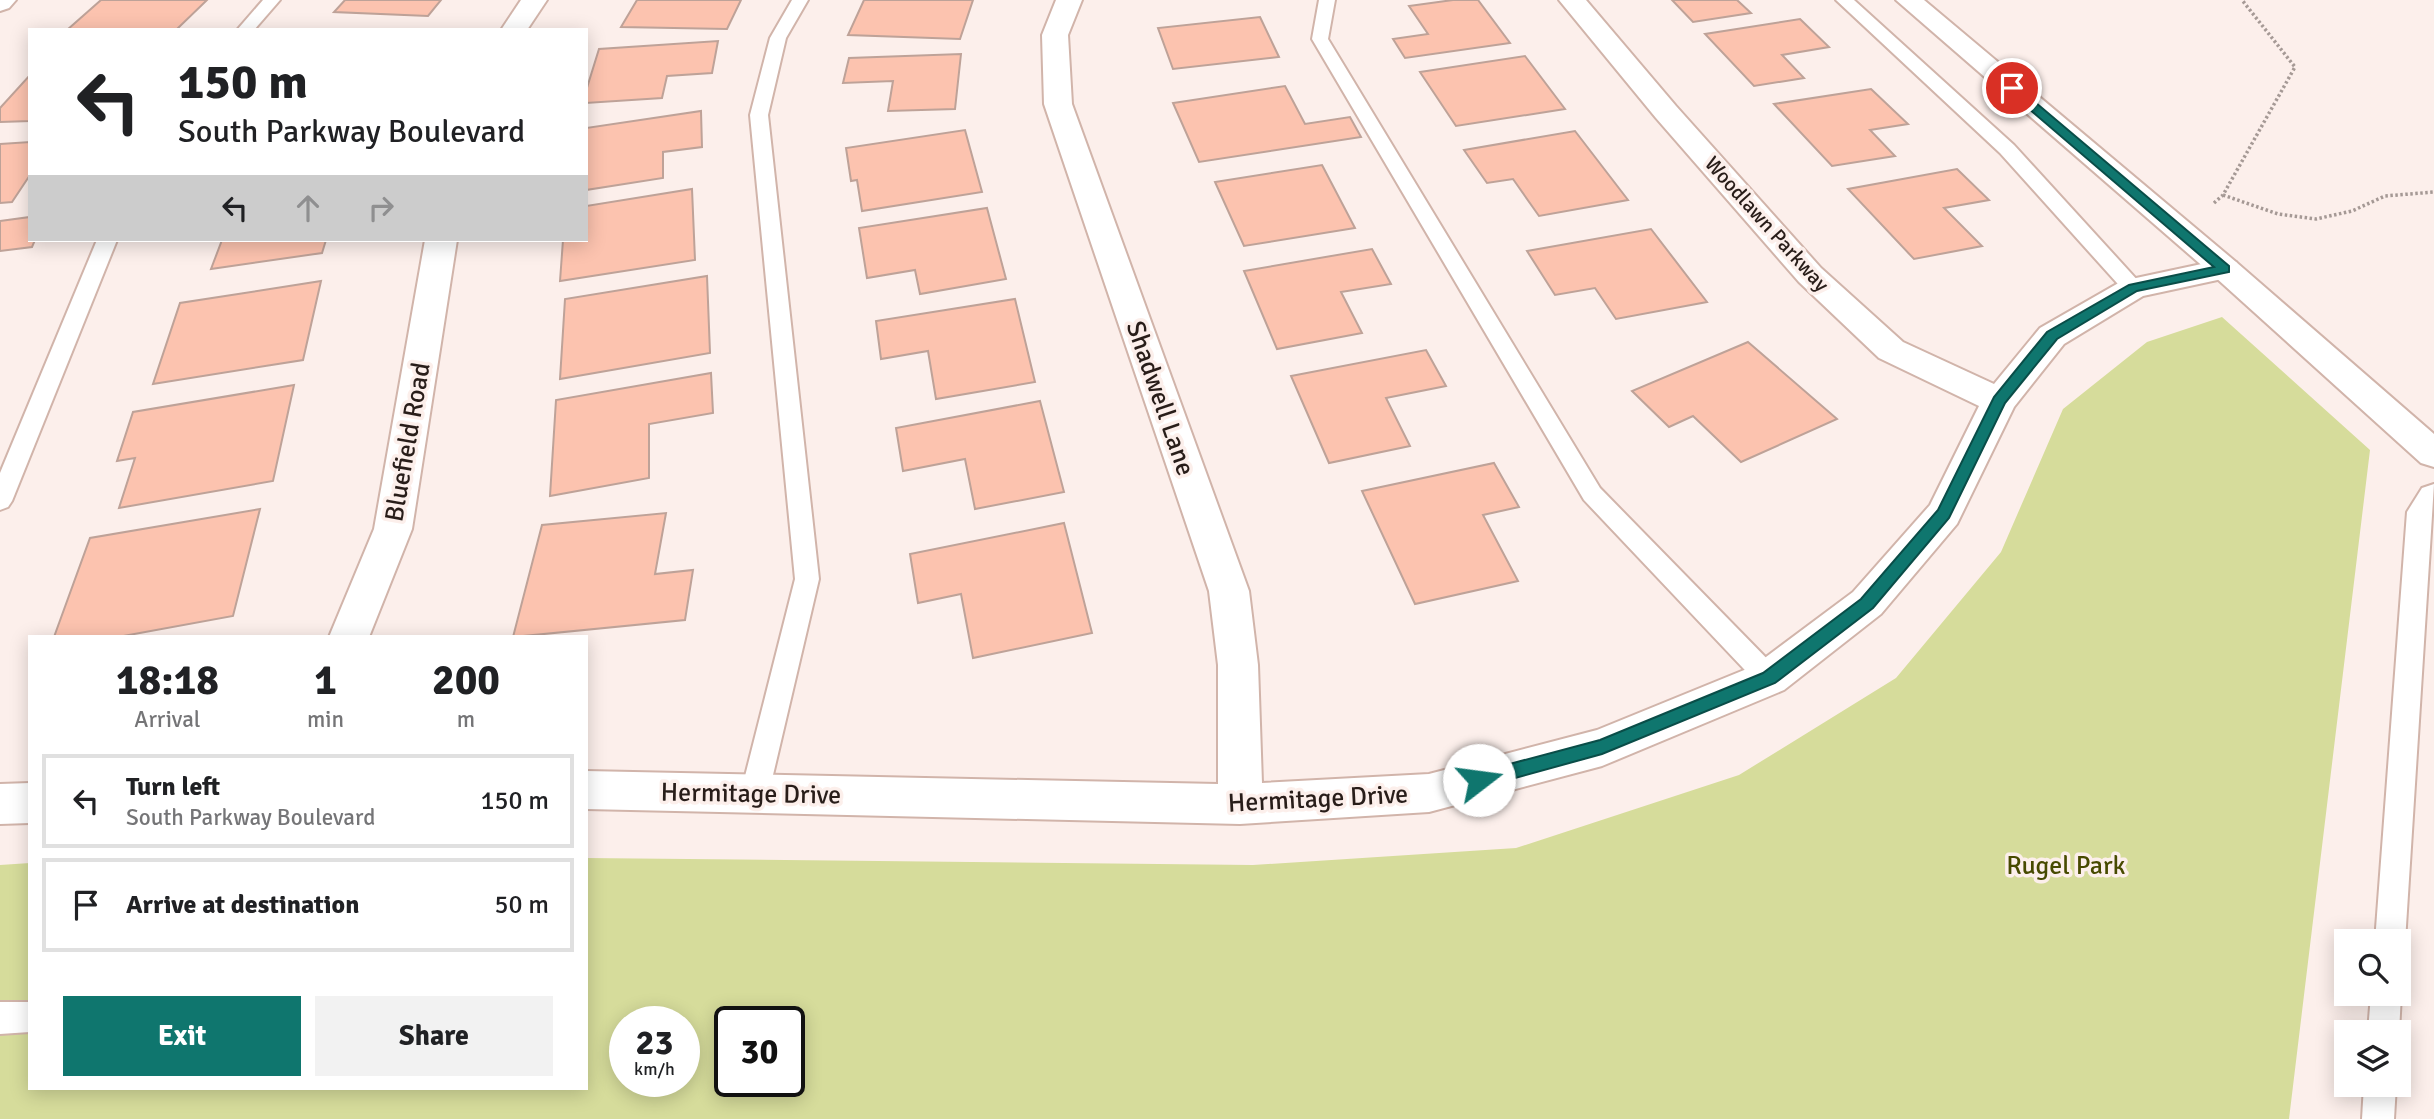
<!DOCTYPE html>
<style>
:root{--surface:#fff;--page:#f2f2f2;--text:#202124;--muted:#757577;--line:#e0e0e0;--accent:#0f766e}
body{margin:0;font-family:Signika,sans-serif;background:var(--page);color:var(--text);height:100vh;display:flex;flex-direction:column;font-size:26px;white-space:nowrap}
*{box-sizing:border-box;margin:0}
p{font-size:23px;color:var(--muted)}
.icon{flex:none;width:38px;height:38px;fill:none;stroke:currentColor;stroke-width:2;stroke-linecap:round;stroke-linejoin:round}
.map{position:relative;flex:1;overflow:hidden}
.side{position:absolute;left:28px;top:635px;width:560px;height:455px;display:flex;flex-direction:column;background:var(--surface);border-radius:0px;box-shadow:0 4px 18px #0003}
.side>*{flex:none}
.banner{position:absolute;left:28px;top:28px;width:560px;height:214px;border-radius:0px;box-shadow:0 4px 18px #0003;background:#fff;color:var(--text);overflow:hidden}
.fabs{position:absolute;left:2334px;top:929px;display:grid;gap:14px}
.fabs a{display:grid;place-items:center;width:77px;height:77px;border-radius:0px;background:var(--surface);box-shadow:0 4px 18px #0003;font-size:35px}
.speed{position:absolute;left:609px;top:1006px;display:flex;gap:14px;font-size:35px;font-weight:700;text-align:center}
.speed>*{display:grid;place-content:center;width:91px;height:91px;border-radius:50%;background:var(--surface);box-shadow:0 4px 18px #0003;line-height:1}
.speed small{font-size:18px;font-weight:400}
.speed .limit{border:4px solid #111;border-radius:10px;background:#fff;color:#111}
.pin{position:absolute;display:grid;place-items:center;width:60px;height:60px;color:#fff;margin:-30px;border:4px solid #fff;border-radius:50%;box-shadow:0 2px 7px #0007}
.me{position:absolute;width:77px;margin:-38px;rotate:75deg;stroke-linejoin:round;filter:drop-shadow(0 0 5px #0008)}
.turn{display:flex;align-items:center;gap:24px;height:147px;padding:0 35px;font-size:32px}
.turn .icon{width:91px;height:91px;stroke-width:2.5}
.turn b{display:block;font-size:49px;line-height:60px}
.lanes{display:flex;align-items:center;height:66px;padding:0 35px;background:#0003;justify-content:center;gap:35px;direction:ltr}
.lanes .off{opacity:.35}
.eta{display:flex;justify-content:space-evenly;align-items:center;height:119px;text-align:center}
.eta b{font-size:42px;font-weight:700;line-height:49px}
.primary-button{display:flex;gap:14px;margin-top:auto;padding:14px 35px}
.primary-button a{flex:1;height:80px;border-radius:0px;background:var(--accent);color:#fff;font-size:28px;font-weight:700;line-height:80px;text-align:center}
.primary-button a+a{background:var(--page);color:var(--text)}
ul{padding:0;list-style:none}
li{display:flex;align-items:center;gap:21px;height:94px;margin:0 14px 10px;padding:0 21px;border:4px solid var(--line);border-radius:0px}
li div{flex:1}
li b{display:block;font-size:26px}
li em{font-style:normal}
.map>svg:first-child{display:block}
.green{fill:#d6dc9b;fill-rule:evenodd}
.building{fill:#fcc3af;stroke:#bea298;stroke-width:2}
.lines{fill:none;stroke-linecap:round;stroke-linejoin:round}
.lane-casing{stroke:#d1b4aa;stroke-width:4}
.street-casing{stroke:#d1b4aa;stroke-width:4}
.secondary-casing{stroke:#d1b4aa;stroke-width:4}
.path{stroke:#a59995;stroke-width:3.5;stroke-dasharray:2.5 2.5;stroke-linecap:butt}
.lane{fill:#fff;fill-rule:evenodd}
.street{fill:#fff;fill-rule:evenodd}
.secondary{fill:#fff;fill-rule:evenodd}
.route{fill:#0f766e;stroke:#0a4d48;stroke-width:2}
.labels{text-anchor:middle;stroke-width:7;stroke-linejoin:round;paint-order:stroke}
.far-street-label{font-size:21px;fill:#281d19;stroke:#fcefeb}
.street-label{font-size:26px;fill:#281d19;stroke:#fcefeb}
.park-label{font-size:26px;fill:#474a00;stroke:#fcefeb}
</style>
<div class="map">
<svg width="2434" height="1119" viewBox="0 0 2434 1119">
<rect width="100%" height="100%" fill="#fcefeb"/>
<path class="green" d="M 2222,317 L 2370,450 L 2289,1119 L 0,1119 L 0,865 L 30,863 L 30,1088 L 586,1088 L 586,858 L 1253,865 L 1516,848 L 1739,775 L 1896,678 L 2001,552 L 2063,409 L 2147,342 ZM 625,1022 L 684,1022 L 684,1082 L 625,1082 ZM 730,1022 L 789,1022 L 789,1082 L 730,1082 Z"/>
<g class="building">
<polygon points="101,0 207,0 176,30 67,30"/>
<polygon points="345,0 441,0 428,16 334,12"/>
<polygon points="637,0 741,0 727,29 621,27"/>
<polygon points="864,0 973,0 960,39 848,35"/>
<polygon points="1453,0 1478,0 1510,43 1405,58 1393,39 1428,34 1409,6"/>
<polygon points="1672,0 1737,0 1751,13 1693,22"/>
<polygon points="1260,17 1279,57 1173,69 1158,28"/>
<polygon points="1800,19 1829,47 1782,55 1804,78 1754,86 1705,34"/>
<polygon points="718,41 712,73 667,76 662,98 586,103 586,91 599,49"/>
<polygon points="961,54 955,109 888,111 893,81 843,83 849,58"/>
<polygon points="1525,56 1565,109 1456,126 1420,72"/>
<polygon points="30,75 30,121 0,122 0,108"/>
<polygon points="1285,86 1305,124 1350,117 1361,137 1199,162 1173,103"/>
<polygon points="1871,89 1908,124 1870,130 1895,156 1832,166 1774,104"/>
<polygon points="701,111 702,147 663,152 663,178 586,190 586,128"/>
<polygon points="965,130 982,192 862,211 857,180 851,181 846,148"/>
<polygon points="1575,131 1628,200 1539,216 1513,179 1487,183 1464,150"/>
<polygon points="30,142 30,175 12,202 0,203 0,144"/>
<polygon points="1322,165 1355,228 1244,246 1215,182"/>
<polygon points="1957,169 1989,200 1944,208 1982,246 1914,259 1848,189"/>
<polygon points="692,189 695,260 560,281 563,240 586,240 586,206"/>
<polygon points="987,208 1006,279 920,294 915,270 867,278 859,228"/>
<polygon points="30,217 30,240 35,240 32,247 0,251 0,221"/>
<polygon points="1651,229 1707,302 1616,319 1595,288 1555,295 1527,251"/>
<polygon points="222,240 326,240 322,253 211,269"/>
<polygon points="1372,249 1391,284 1341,292 1362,333 1277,349 1244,271"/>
<polygon points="707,276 710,353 560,379 565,299"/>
<polygon points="321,281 303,360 153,384 180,303"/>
<polygon points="1015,299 1035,382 936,399 928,351 881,359 876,321"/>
<polygon points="1748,342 1837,419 1741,462 1693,416 1669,427 1632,391"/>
<polygon points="1426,350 1446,386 1386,398 1410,446 1329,463 1291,376"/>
<polygon points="711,373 713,413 649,424 649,478 550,496 556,400"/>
<polygon points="294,385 273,481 119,508 135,458 117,461 133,412"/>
<polygon points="1040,401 1064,492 975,509 965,459 903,471 896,428"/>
<polygon points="1494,463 1519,507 1483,515 1518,581 1415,604 1362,491"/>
<polygon points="260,509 233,616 118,637 54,637 90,538"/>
<polygon points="666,513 655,574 693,570 685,620 513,637 542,525"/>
<polygon points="1064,523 1092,633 973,658 961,594 918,603 910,554"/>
</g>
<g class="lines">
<g class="lane-casing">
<g id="lane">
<polygon points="263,0 280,0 254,30 237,30"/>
<polygon points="792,0 808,0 786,38 768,115 819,579 769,792 765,801 755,804 745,801 741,792 795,579 750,115 770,38"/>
<polygon points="1319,0 1335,0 1328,39 1600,488 1778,670 1782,678 1778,686 1769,689 1760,686 1584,500 1312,39"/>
<polygon points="1836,0 1854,0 2014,145 2140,283 2143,288 2140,293 2126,293 2000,153"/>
<polygon points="97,240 117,240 12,501 8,507 0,510 0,473"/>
<polygon points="2434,484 2405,942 2399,953 2399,942 2375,942 2407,512 2422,488"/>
<polygon points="2399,989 2401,994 2399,1033 2368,1032 2371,994 2399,994"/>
<polygon points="0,1002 30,1002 30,1032 0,1034"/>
<polygon points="2364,1085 2396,1085 2394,1119 2362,1119"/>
</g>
</g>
<g class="street-casing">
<g id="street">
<polygon points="0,0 16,0 9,8 0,11"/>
<polygon points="521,0 547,0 527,30 501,30"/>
<polygon points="1056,0 1082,0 1068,35 1072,104 1249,591 1258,665 1262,783 1429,774 1597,730 1754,666 1853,592 1930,505 1979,406 1879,358 1799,282 1656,118 1559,0 1586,0 1676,106 1821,268 1903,342 1994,384 2040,328 2122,281 2225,259 2236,262 2241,269 2236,276 2143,296 2064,344 2014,407 1957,524 1881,614 1784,690 1602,766 1429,812 1240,824 586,809 586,771 1218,784 1218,665 1209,591 1044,104 1042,35"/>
<polygon points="425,240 457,240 412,529 369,637 329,637 374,529"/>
<polygon points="30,783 30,823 0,824 0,784"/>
</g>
</g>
<g class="secondary-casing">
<polygon id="secondary" points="1896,0 1924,0 2236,262 2434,434 2434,467 2421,463 2214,276"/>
</g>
<g class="path">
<polyline points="2223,195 2278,214 2316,219 2352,211 2385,196 2434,192"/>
<polyline points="2214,203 2223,195 2295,67 2242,0"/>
</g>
<use href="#lane" class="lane"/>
<use href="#street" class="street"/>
<use href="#secondary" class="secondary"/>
</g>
<polygon class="route" points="2008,86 2016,86 2229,266 2229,272 2137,291 2057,339 2005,403 1949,518 1873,608 1775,683 1602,754 1479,788 1472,785 1470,780 1472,774 1600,740 1763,673 1861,599 1938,510 1994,397 2047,332 2129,285 2214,267 2008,91"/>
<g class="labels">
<g class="far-street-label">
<text transform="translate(1767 224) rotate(48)" y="7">Woodlawn Parkway</text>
</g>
<g class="street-label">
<text transform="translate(1161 398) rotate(71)" y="9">Shadwell Lane</text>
<text transform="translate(407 442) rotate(-80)" y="9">Bluefield Road</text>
<text transform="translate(751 793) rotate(1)" y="9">Hermitage Drive</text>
<text transform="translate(1318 798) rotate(-3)" y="9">Hermitage Drive</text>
</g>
<g class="park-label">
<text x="2066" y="874">Rugel Park</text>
</g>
</g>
</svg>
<div class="fabs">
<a><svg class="icon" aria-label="search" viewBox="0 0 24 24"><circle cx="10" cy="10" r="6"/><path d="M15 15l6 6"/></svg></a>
<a><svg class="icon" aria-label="layers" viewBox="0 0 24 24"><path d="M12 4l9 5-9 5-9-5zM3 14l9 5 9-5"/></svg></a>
</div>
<div class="speed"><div>23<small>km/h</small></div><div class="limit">30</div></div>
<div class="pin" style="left:2012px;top:88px;background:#d93025"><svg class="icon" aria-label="arrive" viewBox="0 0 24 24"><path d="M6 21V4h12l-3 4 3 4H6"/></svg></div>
<svg class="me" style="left:1479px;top:780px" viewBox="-20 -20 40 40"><circle r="19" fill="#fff"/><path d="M0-13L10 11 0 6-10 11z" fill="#0f766e"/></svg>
<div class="banner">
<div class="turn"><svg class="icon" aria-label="left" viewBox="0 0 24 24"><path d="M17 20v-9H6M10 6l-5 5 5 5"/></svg><div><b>150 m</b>South Parkway Boulevard</div></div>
<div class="lanes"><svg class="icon" aria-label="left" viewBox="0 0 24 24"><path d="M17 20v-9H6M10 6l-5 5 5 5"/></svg><svg class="icon off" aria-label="ahead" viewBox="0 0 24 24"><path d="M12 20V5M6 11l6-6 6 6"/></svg><svg class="icon off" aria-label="right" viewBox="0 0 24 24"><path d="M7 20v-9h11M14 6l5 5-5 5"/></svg></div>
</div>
<section class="side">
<div class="eta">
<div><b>18:18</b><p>Arrival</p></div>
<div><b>1</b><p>min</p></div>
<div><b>200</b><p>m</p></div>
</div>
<ul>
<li><svg class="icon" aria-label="left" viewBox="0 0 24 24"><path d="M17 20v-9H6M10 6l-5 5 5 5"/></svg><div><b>Turn left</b><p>South Parkway Boulevard</p></div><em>150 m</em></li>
<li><svg class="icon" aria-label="arrive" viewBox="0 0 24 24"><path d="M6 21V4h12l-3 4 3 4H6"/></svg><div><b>Arrive at destination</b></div><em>50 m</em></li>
</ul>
<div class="primary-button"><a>Exit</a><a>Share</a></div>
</section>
</div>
